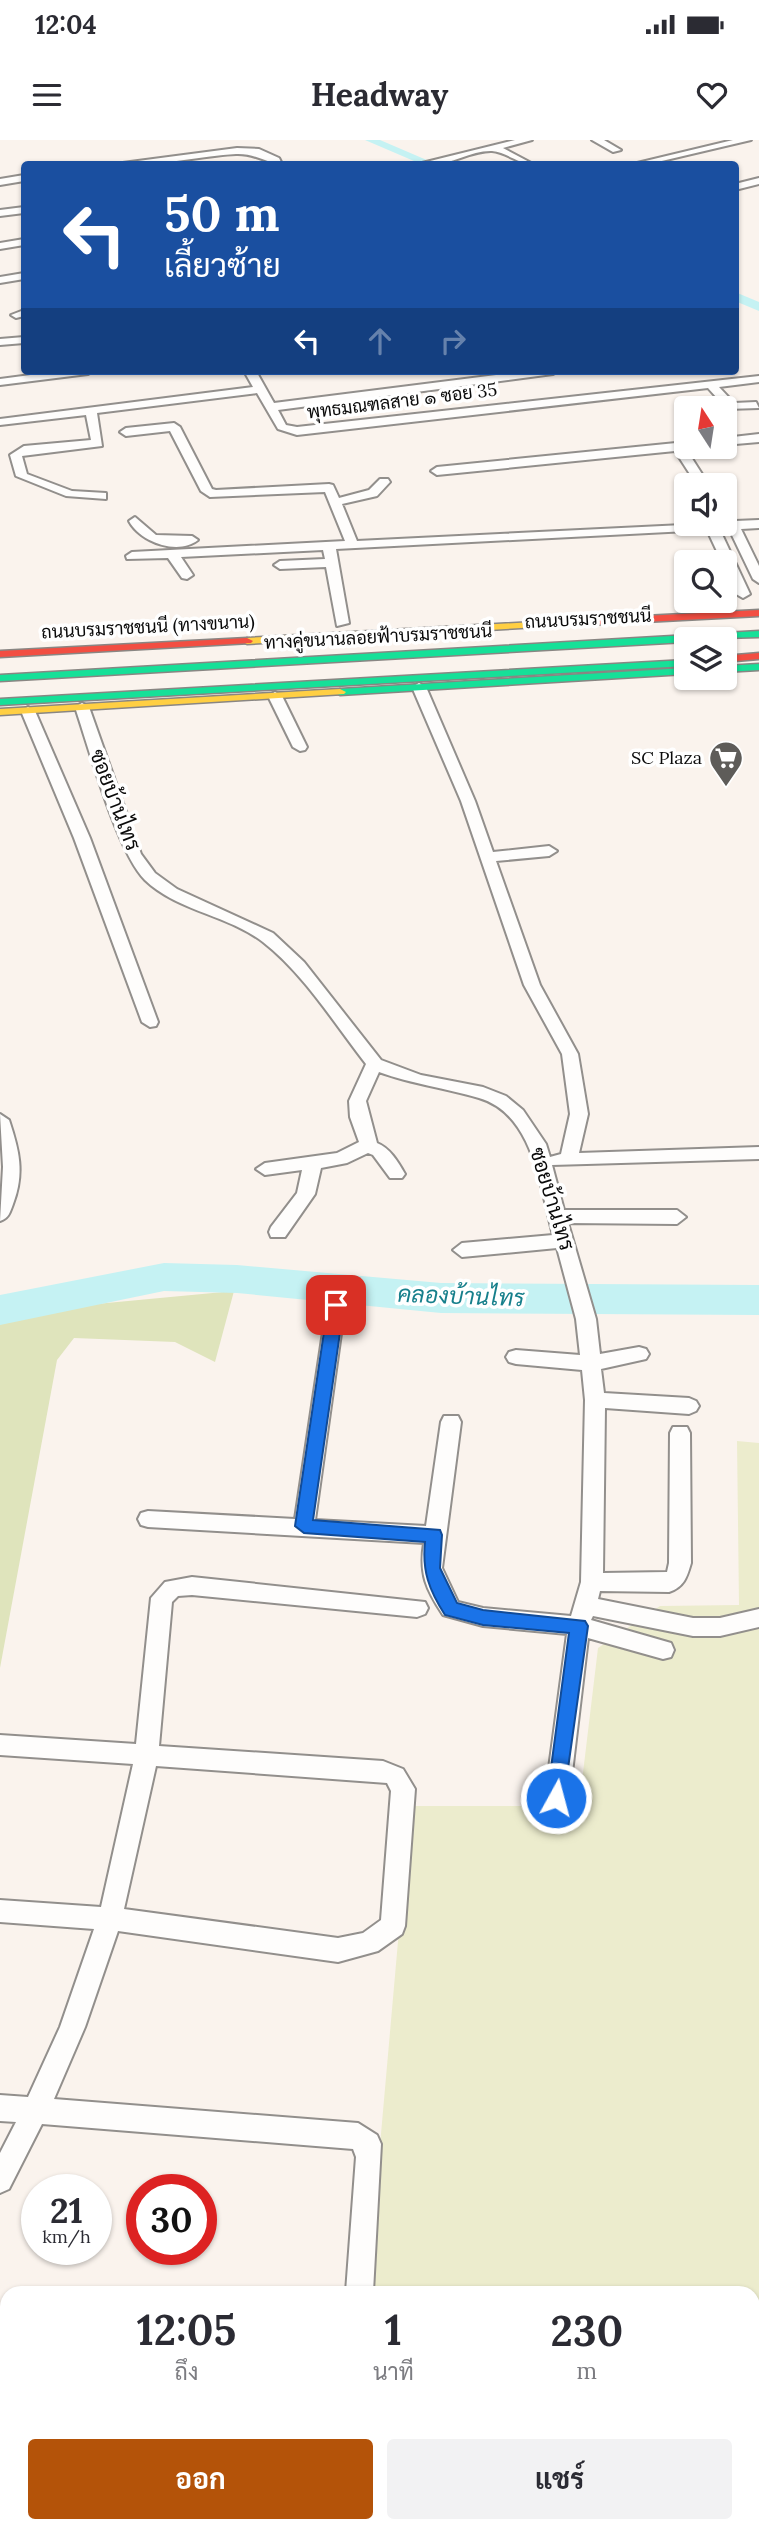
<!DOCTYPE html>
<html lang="th">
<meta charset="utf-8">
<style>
:root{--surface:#fff;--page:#f2f2f3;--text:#2b2b33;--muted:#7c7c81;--accent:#b45309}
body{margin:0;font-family:Lora,Sarabun,serif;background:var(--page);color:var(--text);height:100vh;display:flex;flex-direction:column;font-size:26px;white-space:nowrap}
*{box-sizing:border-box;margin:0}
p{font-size:23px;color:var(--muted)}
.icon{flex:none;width:38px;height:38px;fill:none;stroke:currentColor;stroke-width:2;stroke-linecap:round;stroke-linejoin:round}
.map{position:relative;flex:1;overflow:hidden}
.details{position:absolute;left:0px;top:2146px;width:760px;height:247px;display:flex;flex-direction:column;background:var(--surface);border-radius:21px 21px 0 0;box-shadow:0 2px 5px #0004}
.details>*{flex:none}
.guide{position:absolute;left:21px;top:21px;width:718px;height:214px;border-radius:7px;box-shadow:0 2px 5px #0004;background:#1a4fa0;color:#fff;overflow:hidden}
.needle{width:46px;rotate:348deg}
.fabs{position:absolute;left:674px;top:256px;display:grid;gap:14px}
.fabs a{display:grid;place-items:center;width:63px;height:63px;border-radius:7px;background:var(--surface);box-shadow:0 2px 5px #0004;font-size:35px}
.speed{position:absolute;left:21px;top:2034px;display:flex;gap:14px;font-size:35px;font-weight:700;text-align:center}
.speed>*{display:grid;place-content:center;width:91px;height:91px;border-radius:50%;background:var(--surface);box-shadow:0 2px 5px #0004;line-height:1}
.speed small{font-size:18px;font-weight:400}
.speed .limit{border:10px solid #d22;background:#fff;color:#111}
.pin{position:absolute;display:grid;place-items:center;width:60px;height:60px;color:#fff;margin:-30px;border-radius:14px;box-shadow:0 4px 10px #0006}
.me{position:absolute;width:77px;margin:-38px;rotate:7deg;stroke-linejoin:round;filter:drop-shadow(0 0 5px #0008)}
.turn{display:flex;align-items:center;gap:24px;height:147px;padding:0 28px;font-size:32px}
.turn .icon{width:91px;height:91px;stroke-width:2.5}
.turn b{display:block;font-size:49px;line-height:60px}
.lanes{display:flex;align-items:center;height:66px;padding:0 28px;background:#0003;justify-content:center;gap:35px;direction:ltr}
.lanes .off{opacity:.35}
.eta{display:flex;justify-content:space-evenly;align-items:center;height:119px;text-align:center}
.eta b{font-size:42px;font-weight:700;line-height:49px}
.button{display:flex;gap:14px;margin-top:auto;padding:14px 28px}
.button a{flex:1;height:80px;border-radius:7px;background:var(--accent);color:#fff;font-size:28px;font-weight:700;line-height:80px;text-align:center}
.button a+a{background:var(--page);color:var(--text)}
.status{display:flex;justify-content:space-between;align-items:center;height:49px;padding:0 35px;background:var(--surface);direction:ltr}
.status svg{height:19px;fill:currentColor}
header{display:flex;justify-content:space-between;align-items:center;height:91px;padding:0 28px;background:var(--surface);font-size:32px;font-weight:700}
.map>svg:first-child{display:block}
.green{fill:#ececcd}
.forest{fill:#dfe4bc}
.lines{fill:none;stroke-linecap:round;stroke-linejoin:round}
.canal{fill:#c5f2f3;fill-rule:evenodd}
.river{fill:#c5f2f3;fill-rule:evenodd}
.street-casing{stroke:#928f8c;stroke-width:4}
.fast-casing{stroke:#898683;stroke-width:3}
.slow-casing{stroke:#898683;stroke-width:3}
.jam-casing{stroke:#898683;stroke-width:3}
.street{fill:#fefdfc;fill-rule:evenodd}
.fast{fill:#16e098;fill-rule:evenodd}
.slow{fill:#ffcf43;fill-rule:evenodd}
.jam{fill:#f24e42;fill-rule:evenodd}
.route{fill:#1a73e8;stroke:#114b97;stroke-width:2}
.labels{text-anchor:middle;stroke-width:7;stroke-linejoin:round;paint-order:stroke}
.far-street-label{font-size:18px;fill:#0a0a0a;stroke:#fff}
.far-poi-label{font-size:18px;fill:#0a0a0a;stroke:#fff;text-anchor:end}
.street-label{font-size:21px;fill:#0a0a0a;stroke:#fff}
.water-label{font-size:23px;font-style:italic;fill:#167f8b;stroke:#fff}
</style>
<div class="status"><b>12:04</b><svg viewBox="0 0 49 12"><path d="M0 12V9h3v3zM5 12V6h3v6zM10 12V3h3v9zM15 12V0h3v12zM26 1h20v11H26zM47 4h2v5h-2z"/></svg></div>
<header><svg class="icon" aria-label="menu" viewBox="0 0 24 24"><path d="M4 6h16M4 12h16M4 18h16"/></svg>Headway<svg class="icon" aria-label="heart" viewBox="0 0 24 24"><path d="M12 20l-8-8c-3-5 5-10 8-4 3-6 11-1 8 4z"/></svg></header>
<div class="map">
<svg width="759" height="2391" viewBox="0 0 759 2391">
<rect width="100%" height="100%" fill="#faf3ed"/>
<polygon class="green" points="737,1301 759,1303 759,2391 346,2391 346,2385 752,2385 752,2152 367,2152 410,1666 579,1666 598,1508 660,1466 739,1465"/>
<polygon class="forest" points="234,1151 215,1222 175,1202 74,1198 57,1220 0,1528 0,1183 75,1166"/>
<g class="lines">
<g class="canal">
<polygon points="365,0 380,0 436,24 421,24"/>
<polygon points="735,152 759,162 759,171 735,161"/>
</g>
<polygon class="river" points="164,1123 237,1125 441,1143 759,1145 759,1175 441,1173 237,1153 164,1151 0,1185 0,1155"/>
<g class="street-casing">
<g id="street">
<path d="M 515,0 L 532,0 L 503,8 L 533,24 C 518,24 506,12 492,11 C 469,10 444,30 422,23 Z"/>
<polygon points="592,0 604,0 621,10 613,12"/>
<polygon points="733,0 751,0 649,24 633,24"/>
<path d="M 237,8 L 259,9 L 279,18 L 282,24 C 270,25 256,13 236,14 C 196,16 155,28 115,24 Z"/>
<polygon points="24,35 24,41 0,45 0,39"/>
<polygon points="759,38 759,44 735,50 735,44"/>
<polygon points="24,67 24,73 0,76 0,70"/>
<polygon points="24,99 24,105 0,109 0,103"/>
<polygon points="24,133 24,139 0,143 0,137"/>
<polygon points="24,170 24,176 16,178 11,175"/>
<polygon points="24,197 24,203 0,205 0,199"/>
<polygon points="61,231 94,231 88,234 0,245 0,239"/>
<polygon points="244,231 256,231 274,263 527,231 559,231 553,234 278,270 286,285 297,287 759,236 759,242 719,247 734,263 756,262 759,268 727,269 708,248 297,295 278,289 257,253 97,273 102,306 22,316 27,334 72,351 106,353 106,359 66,356 16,336 10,315 24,306 91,300 86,275 0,285 0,279 253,247"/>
<polygon points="174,283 180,287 212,349 216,350 329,344 333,345 339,358 369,350 380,339 388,339 390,342 377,356 342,364 357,401 724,383 724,377 735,381 759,380 759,388 741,389 759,426 759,443 753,439 729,389 720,390 750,454 743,458 736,454 724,422 722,422 707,390 336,409 349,483 337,486 326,427 280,429 274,425 280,421 325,419 323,410 181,417 193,435 187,439 182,438 168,418 127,419 126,416 132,412 345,401 325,352 210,357 201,351 170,291 126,296 120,292 126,288"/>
<polygon points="759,294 759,302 724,305 724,298"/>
<polygon points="686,302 686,306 692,306 686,309 709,345 697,345 675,311 437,335 431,331 437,327"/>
<path d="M 135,377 L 156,395 L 192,396 L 198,400 C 178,416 140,402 129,381 Z"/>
<path d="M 419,543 L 426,547 L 475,661 L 493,712 L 549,706 L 557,711 L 549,716 L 496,721 L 540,845 L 578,914 L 588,974 L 579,1013 L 759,1007 L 759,1019 L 552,1025 L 564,1070 L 677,1070 L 686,1077 L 677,1084 L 568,1083 L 596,1179 L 600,1214 L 639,1207 L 646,1209 L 649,1214 L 646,1219 L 601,1229 L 604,1253 L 689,1258 L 696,1261 L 699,1266 L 696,1271 L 689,1274 L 605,1268 L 603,1433 L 667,1432 L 669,1423 L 670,1293 L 673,1287 L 687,1287 L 690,1293 L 691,1423 C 687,1437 684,1447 669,1452 L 600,1451 L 598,1459 L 693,1478 L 720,1478 L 759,1469 L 759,1487 L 720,1496 L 693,1496 L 593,1476 L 591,1480 L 671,1503 L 674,1510 L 671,1517 L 663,1519 L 588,1498 L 569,1658 L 565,1665 L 557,1668 L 549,1665 L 545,1658 L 567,1494 L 483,1486 L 443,1475 C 426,1449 419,1434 424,1403 L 148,1387 L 141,1385 L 138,1379 L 141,1373 L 148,1371 L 295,1379 L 327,1165 L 336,1158 L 345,1165 L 315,1380 L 426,1386 L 441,1282 L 444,1276 L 458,1276 L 461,1282 L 442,1428 L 458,1462 L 483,1468 L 571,1476 L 581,1442 L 585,1260 L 582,1230 L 516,1224 L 509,1222 L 506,1217 L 509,1212 L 516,1210 L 580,1215 L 576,1179 L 557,1108 L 462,1117 L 453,1110 L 462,1103 L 553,1095 C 540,1048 534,974 479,958 C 445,948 412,944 379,932 L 366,961 L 377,1003 C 390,1008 398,1022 405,1034 L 402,1038 L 390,1038 L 373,1015 L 368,1013 L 347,1023 L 321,1028 L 315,1054 L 285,1097 L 271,1097 L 269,1092 L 271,1087 L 297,1053 L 302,1030 L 265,1035 L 256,1029 L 265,1023 L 337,1013 L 359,1002 L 350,977 L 349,961 L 366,924 C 334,883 304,834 263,802 C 228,775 177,771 145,740 C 117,712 89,608 75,567 L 82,563 L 89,567 L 141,714 L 155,733 L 177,749 L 273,793 L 304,822 L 381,920 L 421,935 L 483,947 L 506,956 L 523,970 L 546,1004 L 550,1017 L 561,1014 L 570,974 L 562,914 L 524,845 L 461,661 L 412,547 Z"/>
<polygon points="275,552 282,556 307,607 305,610 300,611 293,607 268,556"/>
<polygon points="28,567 35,571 90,698 158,882 156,886 150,887 142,882 74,698 21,571"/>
<path d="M 0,974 L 9,980 C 19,1010 25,1033 13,1064 C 10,1072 9,1078 0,1081 L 3,1027 Z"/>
<path d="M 192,1437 L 425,1462 L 428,1468 L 425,1474 L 417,1477 L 192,1455 L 178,1456 L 172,1462 L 159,1606 L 383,1621 L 403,1629 L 415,1649 L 405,1786 L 402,1794 L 378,1811 L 338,1822 L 118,1791 L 85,1887 L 54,1959 L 358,1983 L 377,1995 L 381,2004 L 373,2152 L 346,2152 L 356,2017 L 353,2009 L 42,1984 L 9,2049 L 0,2053 L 0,2013 L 16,1982 L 0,1981 L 0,1955 L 28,1957 L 60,1887 L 94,1789 L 0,1782 L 0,1760 L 101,1767 L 133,1624 L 0,1615 L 0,1595 L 136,1604 L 151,1458 L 165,1442 ZM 156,1626 L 387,1643 L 391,1651 L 381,1780 L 363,1793 L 338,1798 L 124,1769 Z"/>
<polygon points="0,2182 7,2183 7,2211 0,2210"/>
</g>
</g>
<g class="fast-casing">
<g id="fast">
<polygon points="759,491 759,497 686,499 686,502 0,541 0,535"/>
<polygon points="686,520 686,526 0,565 0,559"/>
<polygon points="759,524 759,530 724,532 724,526"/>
<polygon points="686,528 686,534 340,555 334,552 340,549"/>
</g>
</g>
<g class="slow-casing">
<g id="slow">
<polygon points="587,479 592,482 591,484 247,504 241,501 247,498"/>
<polygon points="340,549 346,552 344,554 0,575 0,569"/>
</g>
</g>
<g class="jam-casing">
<g id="jam">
<polygon points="759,470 759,476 587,485 582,482 587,479"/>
<polygon points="247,498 253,501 251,503 0,517 0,511"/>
<polygon points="759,513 759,519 724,522 724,516"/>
</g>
</g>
<use href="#street" class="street"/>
<use href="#fast" class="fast"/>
<use href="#slow" class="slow"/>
<use href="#jam" class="jam"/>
</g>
<path class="route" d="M 336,1159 L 344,1165 L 313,1380 L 440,1390 L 442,1395 L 440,1428 L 457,1463 L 483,1470 L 585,1481 L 588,1486 L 563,1664 L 556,1666 L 550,1664 L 547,1658 L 569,1493 L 483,1485 L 445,1475 C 429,1450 422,1431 425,1402 L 304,1393 L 295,1386 L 328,1165 Z"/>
<defs>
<g id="supermarket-pin" transform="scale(1.75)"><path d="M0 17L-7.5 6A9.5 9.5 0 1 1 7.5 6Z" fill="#5e5c59" stroke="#fff"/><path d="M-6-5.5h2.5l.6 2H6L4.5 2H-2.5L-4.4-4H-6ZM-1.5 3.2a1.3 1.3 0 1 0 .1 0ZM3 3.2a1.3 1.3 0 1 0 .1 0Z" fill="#fff"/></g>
</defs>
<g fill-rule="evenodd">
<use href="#supermarket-pin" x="726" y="618"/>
</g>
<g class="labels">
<g class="far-street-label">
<text transform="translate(402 261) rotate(-7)" y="6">พุทธมณฑลสาย ๑ ซอย 35</text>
<text transform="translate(588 479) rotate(-3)" y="6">ถนนบรมราชชนนี</text>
<text transform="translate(148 487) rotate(-3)" y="6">ถนนบรมราชชนนี (ทางขนาน)</text>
<text transform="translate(378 497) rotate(-3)" y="6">ทางคู่ขนานลอยฟ้าบรมราชชนนี</text>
</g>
<g class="far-poi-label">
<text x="702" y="624">SC Plaza</text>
</g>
<g class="street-label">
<text transform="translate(115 660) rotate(69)" y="7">ซอยบ้านไทร</text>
<text transform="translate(552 1059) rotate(73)" y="7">ซอยบ้านไทร</text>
</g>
<g class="water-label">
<text transform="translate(461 1156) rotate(2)" y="8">คลองบ้านไทร</text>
</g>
</g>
</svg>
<div class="fabs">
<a><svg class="needle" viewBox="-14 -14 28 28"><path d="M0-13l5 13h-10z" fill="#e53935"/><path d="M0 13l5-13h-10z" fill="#7c7c81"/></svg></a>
<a><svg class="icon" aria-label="sound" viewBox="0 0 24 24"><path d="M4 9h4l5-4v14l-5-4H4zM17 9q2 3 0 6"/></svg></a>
<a><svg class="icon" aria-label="search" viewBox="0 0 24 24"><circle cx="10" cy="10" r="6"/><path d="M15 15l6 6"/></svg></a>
<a><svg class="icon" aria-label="layers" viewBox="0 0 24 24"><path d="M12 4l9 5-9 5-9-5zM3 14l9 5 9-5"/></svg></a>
</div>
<div class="speed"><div>21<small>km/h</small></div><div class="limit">30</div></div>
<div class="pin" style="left:336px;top:1165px;background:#d93025"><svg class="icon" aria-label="arrive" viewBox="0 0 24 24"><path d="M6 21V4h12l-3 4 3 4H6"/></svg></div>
<svg class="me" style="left:556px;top:1658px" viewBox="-20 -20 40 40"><circle r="17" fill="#1a73e8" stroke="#fff" stroke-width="3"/><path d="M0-11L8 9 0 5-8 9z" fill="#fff"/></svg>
<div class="guide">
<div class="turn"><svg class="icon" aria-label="left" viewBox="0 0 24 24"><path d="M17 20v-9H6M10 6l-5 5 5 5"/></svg><div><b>50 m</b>เลี้ยวซ้าย</div></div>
<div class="lanes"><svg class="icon" aria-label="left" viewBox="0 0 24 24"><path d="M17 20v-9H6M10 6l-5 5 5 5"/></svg><svg class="icon off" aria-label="ahead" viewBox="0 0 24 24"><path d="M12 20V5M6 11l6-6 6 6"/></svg><svg class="icon off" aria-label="right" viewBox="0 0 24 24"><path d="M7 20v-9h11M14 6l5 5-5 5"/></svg></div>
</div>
<section class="details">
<div class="eta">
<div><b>12:05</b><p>ถึง</p></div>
<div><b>1</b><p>นาที</p></div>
<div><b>230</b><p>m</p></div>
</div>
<div class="button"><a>ออก</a><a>แชร์</a></div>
</section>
</div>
